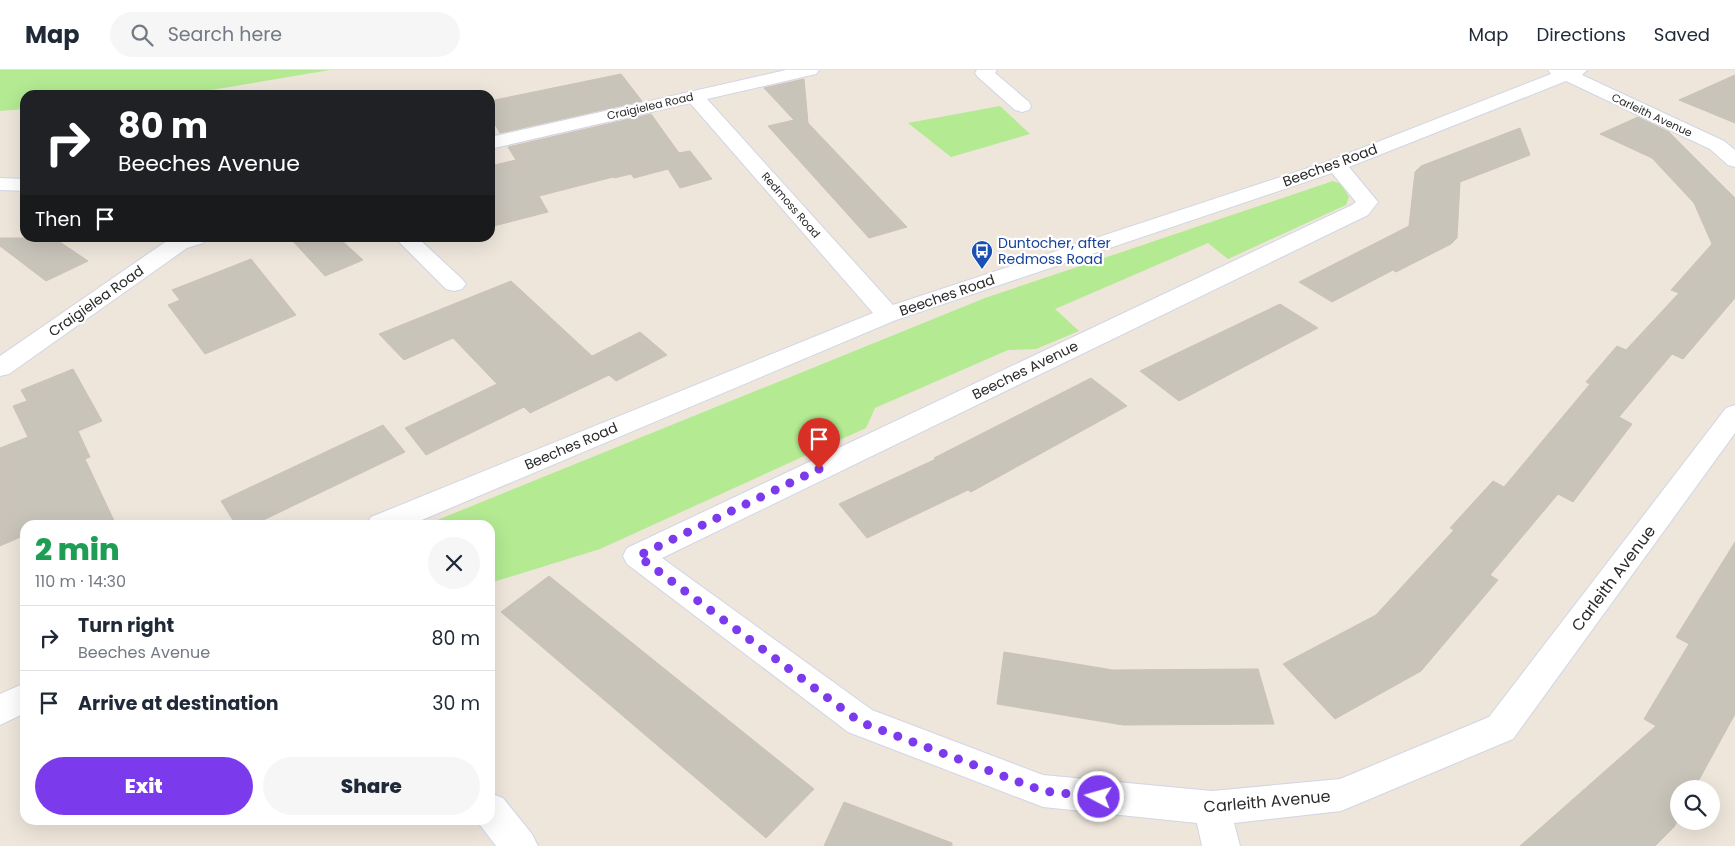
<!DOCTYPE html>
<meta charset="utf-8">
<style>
:root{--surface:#fff;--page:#f6f6f7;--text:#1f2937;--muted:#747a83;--line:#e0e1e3;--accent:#7c3aed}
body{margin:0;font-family:Poppins,sans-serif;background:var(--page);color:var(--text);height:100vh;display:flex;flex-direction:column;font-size:19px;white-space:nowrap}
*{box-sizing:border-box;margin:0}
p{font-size:16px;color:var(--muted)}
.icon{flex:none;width:28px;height:28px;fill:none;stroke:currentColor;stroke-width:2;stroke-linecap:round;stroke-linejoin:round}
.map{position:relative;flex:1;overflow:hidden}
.drawer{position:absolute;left:20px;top:450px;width:475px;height:305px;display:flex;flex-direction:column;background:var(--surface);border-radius:15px;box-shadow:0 5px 20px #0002}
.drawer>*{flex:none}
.top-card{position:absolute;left:20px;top:20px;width:475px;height:152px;border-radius:15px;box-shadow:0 5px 20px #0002;background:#202124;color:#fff;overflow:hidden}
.fabs{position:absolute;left:1670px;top:710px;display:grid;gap:10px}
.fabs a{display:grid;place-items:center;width:50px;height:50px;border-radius:50%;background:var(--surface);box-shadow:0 5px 20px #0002;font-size:25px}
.pin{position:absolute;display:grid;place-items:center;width:42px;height:42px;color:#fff;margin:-51px -21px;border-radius:50% 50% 50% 0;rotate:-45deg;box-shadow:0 0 5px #0007}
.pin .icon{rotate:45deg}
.me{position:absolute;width:55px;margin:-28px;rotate:276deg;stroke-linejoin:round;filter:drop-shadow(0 0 4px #0008)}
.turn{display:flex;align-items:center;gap:18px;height:105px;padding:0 15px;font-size:22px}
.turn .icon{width:65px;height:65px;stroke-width:2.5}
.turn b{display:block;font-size:35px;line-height:42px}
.then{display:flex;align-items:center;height:48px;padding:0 15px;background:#0003;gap:10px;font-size:19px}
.round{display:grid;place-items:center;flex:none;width:52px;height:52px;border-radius:26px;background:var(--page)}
.overview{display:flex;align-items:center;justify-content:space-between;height:85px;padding:0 15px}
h1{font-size:30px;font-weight:800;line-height:38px;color:#1e9e55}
.action{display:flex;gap:10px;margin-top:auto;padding:10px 15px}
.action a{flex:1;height:58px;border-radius:30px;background:var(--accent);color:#fff;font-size:20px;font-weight:800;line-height:58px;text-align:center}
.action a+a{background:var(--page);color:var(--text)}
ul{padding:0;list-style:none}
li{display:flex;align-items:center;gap:15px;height:65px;padding:0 15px;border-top:1px solid var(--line)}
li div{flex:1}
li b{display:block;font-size:19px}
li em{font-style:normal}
header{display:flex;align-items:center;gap:30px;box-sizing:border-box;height:70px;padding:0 25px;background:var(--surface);border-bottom:1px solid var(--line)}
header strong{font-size:24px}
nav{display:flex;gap:28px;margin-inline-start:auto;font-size:18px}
.search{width:350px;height:45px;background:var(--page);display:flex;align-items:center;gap:12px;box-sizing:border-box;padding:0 18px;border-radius:28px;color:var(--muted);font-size:19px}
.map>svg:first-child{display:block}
.green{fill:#b3ea92}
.building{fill:#c9c4ba;stroke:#cac2b5}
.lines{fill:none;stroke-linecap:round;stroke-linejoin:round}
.minor-casing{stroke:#d1d5e5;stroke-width:2}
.minor{fill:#fff;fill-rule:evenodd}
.route{stroke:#7c3aed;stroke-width:9;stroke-dasharray:0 16.2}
.labels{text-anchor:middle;stroke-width:4.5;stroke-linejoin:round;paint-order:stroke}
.far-street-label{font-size:11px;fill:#2b2b2b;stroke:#fff}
.street-label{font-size:14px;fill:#2b2b2b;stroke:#fff}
.transit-label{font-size:14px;fill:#164399;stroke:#fff;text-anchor:start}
.near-street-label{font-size:16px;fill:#2b2b2b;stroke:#fff}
</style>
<header>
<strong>Map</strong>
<div class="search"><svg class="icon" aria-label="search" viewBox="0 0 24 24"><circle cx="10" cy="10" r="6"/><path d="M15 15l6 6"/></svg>Search here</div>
<nav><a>Map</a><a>Directions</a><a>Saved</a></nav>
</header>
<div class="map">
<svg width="1735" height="776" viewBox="0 0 1735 776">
<rect width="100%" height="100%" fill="#eee6db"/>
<g class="green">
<polygon points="0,0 330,0 182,25 25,25 25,39 0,41"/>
<polygon points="1000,36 1030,64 951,87 908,53"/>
<polygon points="1333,111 1341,114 1349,127 1346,135 1228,189 1208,173 1055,239 1079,261 1036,279 1008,280 875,338 866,358 600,479 490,513 490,455 425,455 985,228"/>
</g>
<g class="building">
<polygon points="621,4 642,31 500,63 490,46 490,31"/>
<polygon points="1735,5 1735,53 1679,30"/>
<polygon points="804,9 808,53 907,157 869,168 768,56 794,50 764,18"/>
<polygon points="651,44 679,83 690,81 712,109 680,118 668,99 634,108 631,104 614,108 613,107 539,126 548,142 490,157 490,96 516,90 508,77"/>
<polygon points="1638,47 1669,62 1735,128 1735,228 1683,289 1672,284 1619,347 1632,354 1573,432 1558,424 1490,505 1498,510 1421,601 1335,649 1283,594 1376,545 1454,460 1450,458 1493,411 1504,417 1590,314 1586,312 1617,276 1626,280 1679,223 1671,220 1712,174 1694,133 1652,88 1600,64"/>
<polygon points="1520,58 1530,85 1460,112 1457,168 1451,174 1396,202 1393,200 1332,232 1299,212 1409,156 1415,102 1421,96"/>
<polygon points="0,168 54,168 88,191 46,211 0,176"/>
<polygon points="290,168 339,168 363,190 325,206"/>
<polygon points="251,189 296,245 205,284 168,235 180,230 172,220"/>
<polygon points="511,211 592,286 640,262 667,285 616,311 609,305 530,343 524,337 426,385 405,358 497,314 453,268 404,290 379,264"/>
<polygon points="1280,234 1318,258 1179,331 1140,301"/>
<polygon points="73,299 102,351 78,361 90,387 85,389 116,455 25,455 25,465 0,476 0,378 28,367 13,336 27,331 21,320"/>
<polygon points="1091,308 1127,336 971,422 968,420 867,468 839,434 936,389 934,388"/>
<polygon points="383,355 405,382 253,455 236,455 221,431"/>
<polygon points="1735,472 1735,644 1694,719 1679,719 1679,748 1674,757 1655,776 1520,776 1656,656 1644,649 1689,574 1676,567"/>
<polygon points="549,506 814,719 766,768 501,542"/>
<polygon points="1004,582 1113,600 1258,599 1274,654 1123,655 997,634"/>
<polygon points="844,732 952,773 952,776 824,776"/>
</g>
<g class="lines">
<g class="minor-casing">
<g id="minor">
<polygon points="786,0 819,0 816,4 707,29 893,235 1329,91 1551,4 1548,0 1587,0 1582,5 1724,71 1735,80 1735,97 1728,95 1710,79 1566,11 1349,97 1378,132 1368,145 662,488 872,640 1043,705 1212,721 1340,709 1489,647 1726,338 1735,335 1735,363 1513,669 1341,741 1234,753 1240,776 1202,776 1197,753 1043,737 848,662 627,494 623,486 627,478 1352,135 1356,132 1332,103 896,250 410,455 366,455 371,447 873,243 690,33 490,79 490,67"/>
<polygon points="977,0 997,0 995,3 1029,32 1031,36 1029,40 1022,42 1015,40 978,7 975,3"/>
<polygon points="0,108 25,109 25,121 0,120"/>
<polygon points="171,168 206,168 203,173 187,178 9,304 0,306 0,286"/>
<polygon points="395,168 418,168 462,209 466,214 462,219 454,221 446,219"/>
<polygon points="25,613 25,643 0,655 0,624"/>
<polygon points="490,723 503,728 532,764 538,776 496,776 476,750 490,750"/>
</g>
</g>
<use href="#minor" class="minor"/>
</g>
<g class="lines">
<polyline class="route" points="819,399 638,486 860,652 1043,721 1099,727"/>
</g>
<defs>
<g id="bus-pin" transform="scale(1.125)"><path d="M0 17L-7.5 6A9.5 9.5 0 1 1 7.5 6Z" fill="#1a4fb4" stroke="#fff"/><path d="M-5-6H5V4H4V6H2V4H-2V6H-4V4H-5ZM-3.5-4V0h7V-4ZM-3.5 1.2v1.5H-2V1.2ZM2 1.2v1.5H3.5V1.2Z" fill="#fff"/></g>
</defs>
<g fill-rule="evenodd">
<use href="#bus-pin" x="982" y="181"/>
</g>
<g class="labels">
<g class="far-street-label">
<text transform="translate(650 36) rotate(-13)" y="4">Craigielea Road</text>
<text transform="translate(1652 45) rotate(25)" y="4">Carleith Avenue</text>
<text transform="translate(791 135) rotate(49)" y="4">Redmoss Road</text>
</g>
<g class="street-label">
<text transform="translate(1330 95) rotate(-20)" y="5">Beeches Road</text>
<text transform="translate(947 225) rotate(-19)" y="5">Beeches Road</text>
<text transform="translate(96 231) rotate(-35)" y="5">Craigielea Road</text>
<text transform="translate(1025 300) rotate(-26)" y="5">Beeches Avenue</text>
<text transform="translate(571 376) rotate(-23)" y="5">Beeches Road</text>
</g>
<g class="transit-label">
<text x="998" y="178">Duntocher, after<tspan x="998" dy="16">Redmoss Road</tspan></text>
</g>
<g class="near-street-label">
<text transform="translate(1613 508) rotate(-53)" y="6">Carleith Avenue</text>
<text transform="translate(1267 731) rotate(-5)" y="6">Carleith Avenue</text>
</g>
</g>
</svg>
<div class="fabs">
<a><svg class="icon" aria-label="search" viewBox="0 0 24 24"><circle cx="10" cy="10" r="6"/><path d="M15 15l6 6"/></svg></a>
</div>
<div class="pin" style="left:819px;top:399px;background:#d93025"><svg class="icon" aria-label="arrive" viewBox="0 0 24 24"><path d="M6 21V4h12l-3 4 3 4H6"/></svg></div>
<svg class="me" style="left:1099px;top:727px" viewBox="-20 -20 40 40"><circle r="17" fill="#7c3aed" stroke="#fff" stroke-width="3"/><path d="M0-11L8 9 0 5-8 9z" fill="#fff"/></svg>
<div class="top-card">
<div class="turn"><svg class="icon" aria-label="right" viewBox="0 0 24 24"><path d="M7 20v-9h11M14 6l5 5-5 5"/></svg><div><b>80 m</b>Beeches Avenue</div></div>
<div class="then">Then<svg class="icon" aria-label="arrive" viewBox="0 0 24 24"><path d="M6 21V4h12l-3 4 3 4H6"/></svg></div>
</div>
<section class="drawer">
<div class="overview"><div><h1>2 min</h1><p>110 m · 14:30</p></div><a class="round"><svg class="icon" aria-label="close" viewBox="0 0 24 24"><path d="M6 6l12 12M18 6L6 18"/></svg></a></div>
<ul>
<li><svg class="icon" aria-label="right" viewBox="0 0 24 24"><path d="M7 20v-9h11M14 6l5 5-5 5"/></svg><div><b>Turn right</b><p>Beeches Avenue</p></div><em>80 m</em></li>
<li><svg class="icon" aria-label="arrive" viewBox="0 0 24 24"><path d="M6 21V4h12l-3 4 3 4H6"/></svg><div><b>Arrive at destination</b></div><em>30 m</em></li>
</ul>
<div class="action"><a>Exit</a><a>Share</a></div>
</section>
</div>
